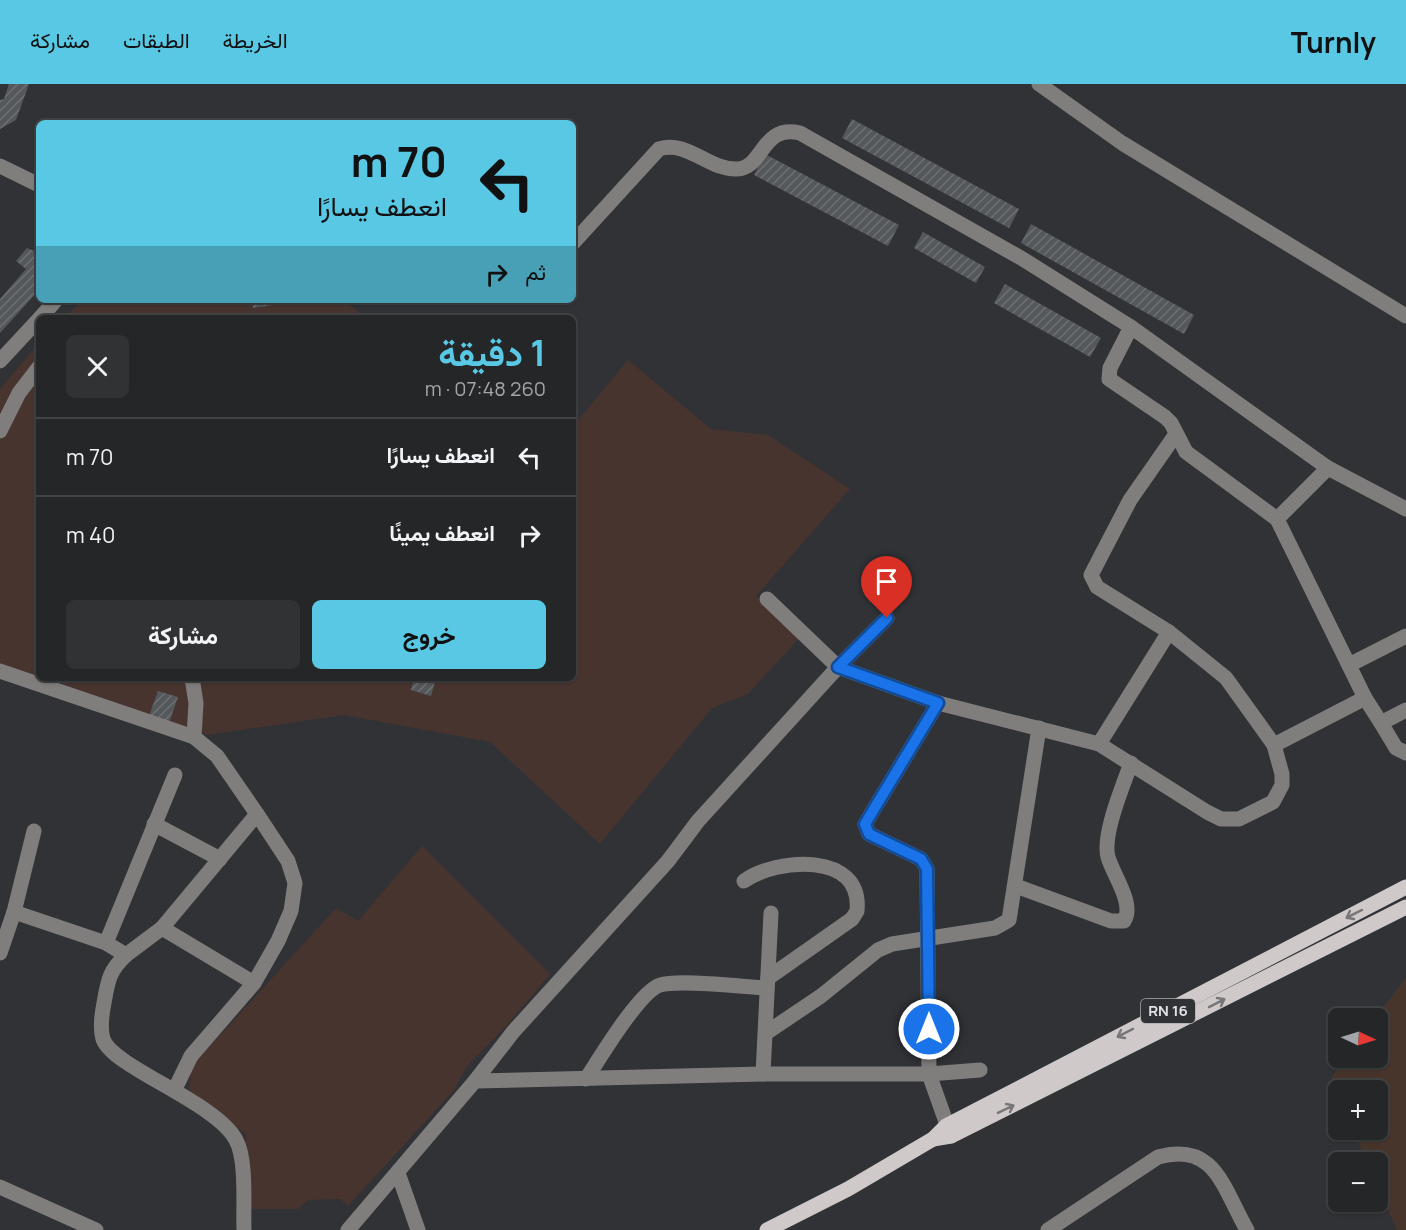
<!DOCTYPE html>
<html lang="ar">
<meta charset="utf-8">
<style>
:root{--surface:#242628;--page:#303234;--text:#f1f3f6;--muted:#a3a5a8;--line:#414345;--accent:#59c8e4}
body{margin:0;font-family:Manrope,Vazirmatn,sans-serif;background:var(--page);color:var(--text);direction:rtl;height:100vh;display:flex;flex-direction:column;font-size:22px;white-space:nowrap}
*{box-sizing:border-box;margin:0}
p{font-size:20px;color:var(--muted)}
.icon{flex:none;width:33px;height:33px;fill:none;stroke:currentColor;stroke-width:2;stroke-linecap:round;stroke-linejoin:round}
.map{position:relative;flex:1;overflow:hidden;direction:ltr}
.side{position:absolute;left:36px;top:231px;width:540px;height:366px;display:flex;flex-direction:column;background:var(--surface);border-radius:9px;box-shadow:0 2px 4px #0004,0 0 0 2px var(--line);direction:rtl}
.side>*{flex:none}
.guide{position:absolute;left:36px;top:36px;width:540px;height:183px;border-radius:9px;box-shadow:0 2px 4px #0004,0 0 0 2px var(--line);direction:rtl;background:#59c8e4;color:#111;overflow:hidden}
.needle{width:39px;rotate:94deg}
.controls{position:absolute;left:1328px;top:924px;display:grid;gap:12px}
.controls a{display:grid;place-items:center;width:60px;height:60px;border-radius:9px;background:var(--surface);box-shadow:0 2px 4px #0004,0 0 0 2px var(--line);font-size:30px}
.pin{position:absolute;display:grid;place-items:center;width:51px;height:51px;color:#fff;margin:-62px -26px;border-radius:50% 50% 50% 0;rotate:-45deg;box-shadow:0 0 6px #0007}
.pin .icon{rotate:45deg}
.me{position:absolute;width:66px;margin:-33px;rotate:0deg;stroke-linejoin:round;filter:drop-shadow(0 0 4px #0008)}
.turn{display:flex;align-items:center;gap:21px;height:126px;padding:0 30px;font-size:27px}
.turn .icon{width:78px;height:78px;stroke-width:2.5}
.turn b{display:block;font-size:42px;line-height:51px}
.then{display:flex;align-items:center;height:57px;padding:0 30px;background:#0003;gap:12px;font-size:22px}
.round{display:grid;place-items:center;flex:none;width:63px;height:63px;border-radius:9px;background:var(--page)}
.overview{display:flex;align-items:center;justify-content:space-between;height:102px;padding:0 30px}
h1{font-size:36px;font-weight:700;line-height:45px;color:var(--accent)}
.cta{display:flex;gap:12px;margin-top:auto;padding:12px 30px}
.cta a{flex:1;height:69px;border-radius:9px;background:var(--accent);color:#111;font-size:24px;font-weight:700;line-height:69px;text-align:center}
.cta a+a{background:var(--page);color:var(--text)}
ul{padding:0;list-style:none}
li{display:flex;align-items:center;gap:18px;height:78px;padding:0 30px;border-top:2px solid var(--line)}
li div{flex:1}
li b{display:block;font-size:22px}
li em{font-style:normal}
header{display:flex;align-items:center;gap:36px;box-sizing:border-box;height:84px;padding:0 30px;background:var(--accent);color:#111}
header strong{font-size:28px}
nav{display:flex;gap:33px;margin-inline-start:auto;font-size:21px}
.map>svg:first-child{display:block}
.industrial{fill:#47352c}
.education{fill:#48342f}
.building{fill:url(#building-hatch)}
.lines{fill:none;stroke-linecap:round;stroke-linejoin:round}
.minor{stroke:#807e7d;stroke-width:15}
.major{stroke:#cfc9c9;stroke-width:15}
.oneway{stroke:#787678}
.route-casing{stroke:#114b97;stroke-width:15}
.route{stroke:#1a73e8;stroke-width:10}
.labels{text-anchor:middle;stroke-width:6;stroke-linejoin:round;paint-order:stroke}
.shield{fill:#303236;stroke:#abacb0;stroke-width:1.5}
.shield-label{font-size:15px;font-weight:bold;fill:#e0e1e4}
</style>
<header>
<strong>Turnly</strong>
<nav><a>الخريطة</a><a>الطبقات</a><a>مشاركة</a></nav>
</header>
<div class="map">
<svg width="1406" height="1146" viewBox="0 0 1406 1146">
<defs>
<pattern id="building-hatch" width="6" height="6" patternUnits="userSpaceOnUse" patternTransform="scale(1.5)"><rect width="6" height="6" fill="#55585b"/><path d="M-1 1l2-2M0 6l6-6M5 7l2-2" fill="none" stroke="#6d7072"/></pattern>
</defs>
<rect width="100%" height="100%" fill="#303236"/>
<polygon class="industrial" points="1406,894 1406,1146 1397,1146 1377,1101 1377,1078 1367,1078 1353,1046 1377,1046 1377,1006 1338,1006 1338,1011 1331,994 1346,974 1377,974 1375,934"/>
<g class="education">
<polygon points="84,216 342,216 368,234 63,234"/>
<polygon points="39,259 39,594 573,594 573,342 628,276 711,345 768,351 850,405 756,512 802,551 748,610 712,624 600,760 490,658 344,631 207,651 0,581 0,305"/>
<polygon points="422,762 550,890 509,939 467,982 454,1006 348,1122 340,1115 308,1116 298,1125 245,1125 246,1050 188,1015 191,983 336,824 358,837"/>
</g>
<g class="building">
<polygon points="9,0 29,0 16,36 0,45 0,16 4,15"/>
<polygon points="852,35 1019,125 1009,144 842,54"/>
<polygon points="765,70 899,141 888,162 754,91"/>
<polygon points="1031,140 1194,231 1184,250 1021,159"/>
<polygon points="923,148 985,183 976,199 914,164"/>
<polygon points="27,164 39,169 39,206 0,249 0,215 26,185 16,177"/>
<polygon points="1005,200 1101,254 1090,273 994,219"/>
<polygon points="252,216 279,216 280,220 253,224"/>
<polygon points="158,230 158,234 130,234 129,231"/>
<polygon points="414,594 436,594 431,612 411,606"/>
<polygon points="158,607 178,613 169,639 149,632"/>
</g>
<g class="lines">
<g class="minor">
<polyline points="1039,0 1122,59 1406,232"/>
<polyline points="0,82 39,101"/>
<path d="M 573,159 L 659,65 C 688,56 708,86 737,85 C 764,84 761,40 800,49 L 1021,174 L 1131,243 L 1110,284 L 1109,295 L 1165,333 L 1171,339 L 1186,368 L 1277,435 L 1365,614 L 1274,661"/>
<polyline points="40,234 56,216"/>
<polyline points="1131,243 1328,384"/>
<polyline points="0,277 39,235"/>
<polyline points="0,347 19,309 39,283"/>
<polyline points="1277,435 1328,384 1406,425"/>
<polyline points="767,515 838,583 938,619 1099,660 1207,728 1221,735 1239,735 1273,718 1282,701 1282,690 1274,661 1226,594 1169,548 1097,503 1091,491 1130,416 1176,350"/>
<polyline points="1349,581 1406,552"/>
<polyline points="0,587 194,653 217,672 257,730 288,777 295,799 291,827 278,857 254,899 191,972 175,1005"/>
<polyline points="192,594 196,619 194,653"/>
<polyline points="1365,614 1381,639"/>
<polyline points="938,619 865,740 869,750 921,775 927,785 929,990 951,1052"/>
<polyline points="1406,626 1381,639 1396,664 1406,669"/>
<polyline points="1099,660 1169,548"/>
<polyline points="154,740 220,775"/>
<path d="M 744,797 C 776,774 863,767 857,827 L 852,835 L 768,894"/>
<path d="M 1016,802 L 1111,837 L 1124,837 C 1135,820 1113,791 1108,773 C 1102,751 1123,702 1131,679"/>
<path d="M 14,828 L 106,859 L 126,871 C 109,887 108,896 104,919 C 102,929 100,945 103,955 C 112,983 216,1018 236,1056 C 247,1076 243,1122 244,1146"/>
<polyline points="162,844 254,899"/>
<polyline points="106,859 175,691"/>
<polyline points="0,869 14,828 34,747"/>
<polyline points="126,871 162,844 257,730"/>
<polyline points="766,949 821,912 878,866 892,860 995,844 1009,836 1039,644"/>
<polyline points="763,990 771,829"/>
<path d="M 586,995 C 600,974 639,908 660,901 C 679,895 744,903 767,904"/>
<polyline points="475,997 513,948 668,777 698,737 838,583 887,534"/>
<polyline points="398,1089 418,1146"/>
<polyline points="0,1103 96,1146"/>
<polyline points="348,1146 475,997 763,990 929,990 980,986"/>
<path d="M 1048,1146 L 1158,1073 C 1215,1057 1223,1104 1247,1146"/>
</g>
<g class="major">
<polyline points="933,1055 951,1052 1406,823"/>
<polyline points="767,1146 848,1105 933,1055 946,1042 1406,803"/>
</g>
</g>
<defs><path id="oneway-shaft" d="M-6 0H5M1.5-3L5.5 0L1.5 3" fill="none" stroke-width="1.6" stroke-linecap="round" stroke-linejoin="round" transform="scale(1.5)"/></defs>
<g class="oneway">
<use href="#oneway-shaft" transform="translate(1354 830) rotate(153)"/>
<use href="#oneway-shaft" transform="translate(1217 919) rotate(-27)"/>
<use href="#oneway-shaft" transform="translate(1125 949) rotate(153)"/>
<use href="#oneway-shaft" transform="translate(1006 1025) rotate(-26)"/>
</g>
<g class="lines">
<g class="route-casing">
<polyline id="route" points="887,534 838,583 938,619 865,740 869,750 921,775 927,785 929,945"/>
</g>
<use href="#route" class="route"/>
</g>
<g class="labels">
<rect class="shield" x="1141" y="915" width="54" height="24" rx="4.5"/>
<g class="shield-label">
<text x="1168" y="932">RN 16</text>
</g>
</g>
</svg>
<div class="controls">
<a><svg class="needle" viewBox="-14 -14 28 28"><path d="M0-13l5 13h-10z" fill="#e53935"/><path d="M0 13l5-13h-10z" fill="#a3a5a8"/></svg></a>
<a>+</a>
<a>−</a>
</div>
<div class="pin" style="left:887px;top:534px;background:#d93025"><svg class="icon" aria-label="arrive" viewBox="0 0 24 24"><path d="M6 21V4h12l-3 4 3 4H6"/></svg></div>
<svg class="me" style="left:929px;top:945px" viewBox="-20 -20 40 40"><circle r="17" fill="#1a73e8" stroke="#fff" stroke-width="3"/><path d="M0-11L8 9 0 5-8 9z" fill="#fff"/></svg>
<div class="guide">
<div class="turn"><svg class="icon" aria-label="left" viewBox="0 0 24 24"><path d="M17 20v-9H6M10 6l-5 5 5 5"/></svg><div><b>70 m</b>انعطف يسارًا</div></div>
<div class="then">ثم<svg class="icon" aria-label="right" viewBox="0 0 24 24"><path d="M7 20v-9h11M14 6l5 5-5 5"/></svg></div>
</div>
<section class="side">
<div class="overview"><div><h1>1 دقيقة</h1><p>260 m · 07:48</p></div><a class="round"><svg class="icon" aria-label="close" viewBox="0 0 24 24"><path d="M6 6l12 12M18 6L6 18"/></svg></a></div>
<ul>
<li><svg class="icon" aria-label="left" viewBox="0 0 24 24"><path d="M17 20v-9H6M10 6l-5 5 5 5"/></svg><div><b>انعطف يسارًا</b></div><em>70 m</em></li>
<li><svg class="icon" aria-label="right" viewBox="0 0 24 24"><path d="M7 20v-9h11M14 6l5 5-5 5"/></svg><div><b>انعطف يمينًا</b></div><em>40 m</em></li>
</ul>
<div class="cta"><a>خروج</a><a>مشاركة</a></div>
</section>
</div>
